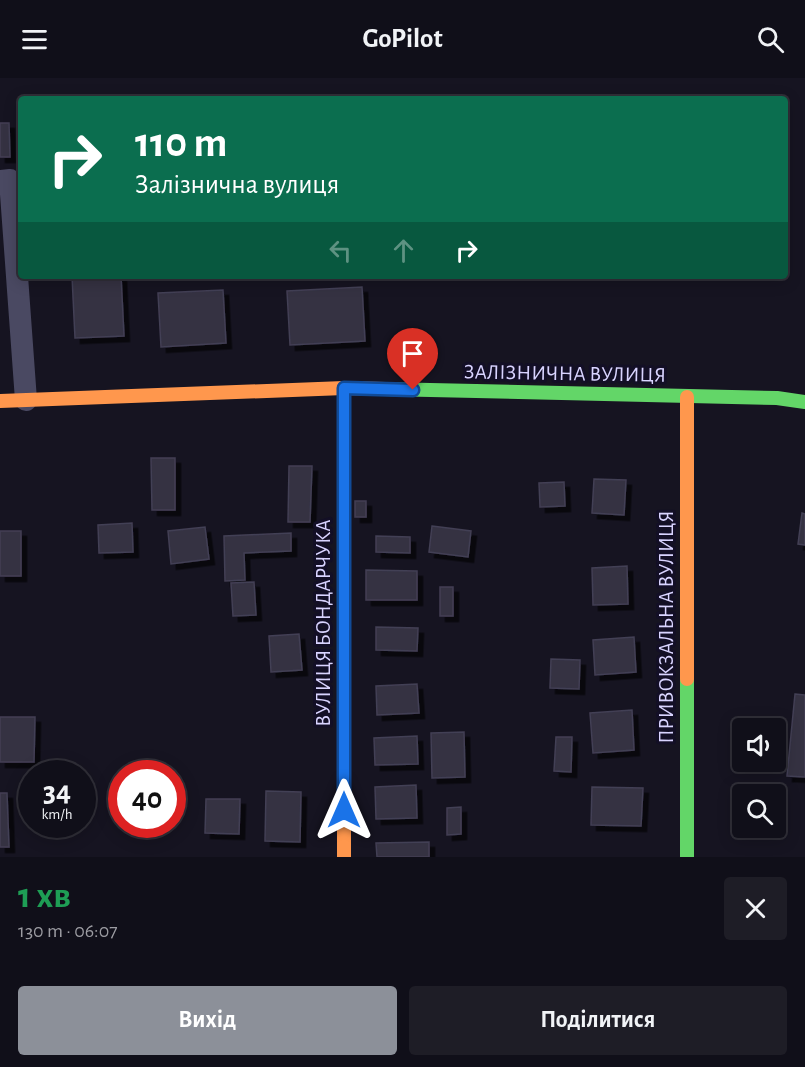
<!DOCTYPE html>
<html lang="uk">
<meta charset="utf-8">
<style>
:root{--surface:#100f19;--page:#1e1d26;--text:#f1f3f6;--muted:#9c9ca2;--line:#302f38;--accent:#8c9099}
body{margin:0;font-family:"Alegreya Sans",sans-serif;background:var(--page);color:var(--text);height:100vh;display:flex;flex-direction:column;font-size:22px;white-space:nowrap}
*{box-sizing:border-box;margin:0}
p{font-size:20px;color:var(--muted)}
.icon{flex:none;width:33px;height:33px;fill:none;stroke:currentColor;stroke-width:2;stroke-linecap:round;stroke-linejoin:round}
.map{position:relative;height:779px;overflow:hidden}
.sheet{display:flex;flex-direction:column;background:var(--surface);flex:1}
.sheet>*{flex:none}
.top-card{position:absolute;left:18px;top:18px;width:770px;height:183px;border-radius:6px;box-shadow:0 3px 15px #0003,0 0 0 2px var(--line);background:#0b6e4f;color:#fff;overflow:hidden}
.buttons{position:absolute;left:732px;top:640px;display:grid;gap:12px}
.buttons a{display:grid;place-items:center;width:54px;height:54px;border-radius:6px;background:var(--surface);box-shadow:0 3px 15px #0003,0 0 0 2px var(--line);font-size:30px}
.speed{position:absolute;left:18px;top:682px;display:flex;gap:12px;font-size:30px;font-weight:700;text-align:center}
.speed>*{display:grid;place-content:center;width:78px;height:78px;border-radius:50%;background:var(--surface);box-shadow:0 3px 15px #0003,0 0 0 2px var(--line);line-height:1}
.speed small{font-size:15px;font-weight:400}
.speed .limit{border:9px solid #d22;background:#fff;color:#111}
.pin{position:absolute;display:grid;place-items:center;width:51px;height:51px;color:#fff;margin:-62px -26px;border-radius:50% 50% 50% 0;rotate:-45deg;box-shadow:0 0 6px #0007}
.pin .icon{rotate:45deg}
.me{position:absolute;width:66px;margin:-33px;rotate:0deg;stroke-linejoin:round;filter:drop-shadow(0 0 4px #0008)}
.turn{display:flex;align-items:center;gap:21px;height:126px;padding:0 18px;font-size:27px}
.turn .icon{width:78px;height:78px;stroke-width:2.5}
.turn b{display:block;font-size:42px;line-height:51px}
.lanes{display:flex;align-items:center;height:57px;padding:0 18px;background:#0003;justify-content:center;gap:30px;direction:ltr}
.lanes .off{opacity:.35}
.round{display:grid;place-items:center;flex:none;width:63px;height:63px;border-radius:6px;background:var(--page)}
.overview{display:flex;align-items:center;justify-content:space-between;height:102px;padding:0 18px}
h1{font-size:36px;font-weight:700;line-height:45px;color:#1e9e55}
.cta{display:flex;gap:12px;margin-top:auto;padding:12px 18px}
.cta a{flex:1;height:69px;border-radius:6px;background:var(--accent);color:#fff;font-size:24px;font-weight:700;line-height:69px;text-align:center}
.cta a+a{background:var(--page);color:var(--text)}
header{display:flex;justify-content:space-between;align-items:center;height:78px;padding:0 18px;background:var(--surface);font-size:27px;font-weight:700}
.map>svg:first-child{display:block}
.building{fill:#343243;stroke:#433f54;stroke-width:1.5;filter:url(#shadow)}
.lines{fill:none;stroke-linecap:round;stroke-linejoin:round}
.street{stroke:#4a4962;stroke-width:22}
.fast{stroke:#63d668;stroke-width:14}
.slow{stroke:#ff974d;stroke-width:14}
.jam{stroke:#b3261e;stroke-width:14}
.route-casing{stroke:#114b97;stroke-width:15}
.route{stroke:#1a73e8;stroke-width:10}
.labels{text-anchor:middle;stroke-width:6;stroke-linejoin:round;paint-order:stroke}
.street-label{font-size:21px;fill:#d9d4ff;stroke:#130f26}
</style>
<header><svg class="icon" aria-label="menu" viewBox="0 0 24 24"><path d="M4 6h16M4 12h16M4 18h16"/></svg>GoPilot<svg class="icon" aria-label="search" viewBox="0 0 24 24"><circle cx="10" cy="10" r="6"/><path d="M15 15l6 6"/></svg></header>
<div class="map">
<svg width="805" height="779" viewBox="0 0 805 779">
<defs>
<filter id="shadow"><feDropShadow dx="5.5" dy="5.5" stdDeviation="0" flood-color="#0009"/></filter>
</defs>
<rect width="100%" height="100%" fill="#161421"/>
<g class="building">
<polygon points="0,45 9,45 10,79 0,79"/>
<polygon points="72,198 121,198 124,258 75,260"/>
<polygon points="362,209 365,263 290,267 287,213"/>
<polygon points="223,212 226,265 161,269 158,215"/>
<polygon points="151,380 175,380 175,432 152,432"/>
<polygon points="289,388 312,388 310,444 288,444"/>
<polygon points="594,401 626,402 624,437 592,435"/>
<polygon points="564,404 565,428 540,429 539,405"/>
<rect x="355" y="423" width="11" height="16"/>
<polygon points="802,435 805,436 805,467 798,466"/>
<polygon points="132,445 133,474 99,475 98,447"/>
<polygon points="432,448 471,453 468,479 429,474"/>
<polygon points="205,449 209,481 171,486 168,453"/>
<rect x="0" y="453" width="21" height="45"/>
<polygon points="291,455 291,473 244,475 245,502 225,503 224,458"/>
<polygon points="376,458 410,459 410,475 376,474"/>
<polygon points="627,488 628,526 593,527 592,490"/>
<polygon points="366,492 417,493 417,522 366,522"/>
<polygon points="254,504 256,537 233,538 231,505"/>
<rect x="440" y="509" width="13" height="29"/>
<polygon points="376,549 418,550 417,573 376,572"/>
<polygon points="299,556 302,592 271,594 269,558"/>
<polygon points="634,559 636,594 595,597 593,562"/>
<polygon points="551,581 580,582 579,611 550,610"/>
<polygon points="417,606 419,635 377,637 376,608"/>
<polygon points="795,616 805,617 805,699 787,698"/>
<polygon points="632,632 634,672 593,675 590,635"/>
<polygon points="0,639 35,639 34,684 0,684"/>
<polygon points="464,654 465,699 432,700 431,655"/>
<polygon points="417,658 418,686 375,687 374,660"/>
<polygon points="556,659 572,659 571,694 554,693"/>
<polygon points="416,707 417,740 376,741 375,709"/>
<polygon points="592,709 643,710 641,748 591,747"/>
<polygon points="266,713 301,714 300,764 265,763"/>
<polygon points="0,715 7,715 9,769 0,769"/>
<polygon points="206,721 240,721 239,756 205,755"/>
<polygon points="461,729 461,756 447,757 447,730"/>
<polygon points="429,764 429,779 377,779 376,765"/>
</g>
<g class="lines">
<polyline class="street" points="0,103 10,102 26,322"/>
<g class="fast">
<polyline points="385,311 777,320 805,324"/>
<polyline points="687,601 687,779"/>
</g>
<g class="slow">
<polyline points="687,319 687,601"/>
<polyline points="0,323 344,310 385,311"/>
<polyline points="344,448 344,779"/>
</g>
<polyline class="jam" points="344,310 344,448"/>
</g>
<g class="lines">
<g class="route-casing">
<polyline id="route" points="344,732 344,310 413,312"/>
</g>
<use href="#route" class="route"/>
</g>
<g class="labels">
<g class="street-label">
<text transform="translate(565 295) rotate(1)" y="7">ЗАЛІЗНИЧНА ВУЛИЦЯ</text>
<text transform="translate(323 545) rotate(-90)" y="7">ВУЛИЦЯ БОНДАРЧУКА</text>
<text transform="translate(666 549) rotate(-90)" y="7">ПРИВОКЗАЛЬНА ВУЛИЦЯ</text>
</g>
</g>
</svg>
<div class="buttons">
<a><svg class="icon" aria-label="sound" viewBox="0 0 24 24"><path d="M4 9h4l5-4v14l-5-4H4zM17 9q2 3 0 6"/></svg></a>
<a><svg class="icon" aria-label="search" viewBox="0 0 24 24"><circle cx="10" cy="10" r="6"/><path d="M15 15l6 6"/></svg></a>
</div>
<div class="speed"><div>34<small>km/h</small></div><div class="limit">40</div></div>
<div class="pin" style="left:413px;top:312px;background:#d93025"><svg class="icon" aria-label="arrive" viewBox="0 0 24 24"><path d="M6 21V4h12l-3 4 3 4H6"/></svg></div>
<svg class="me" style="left:344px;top:732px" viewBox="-20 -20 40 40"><path d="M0-17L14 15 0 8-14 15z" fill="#1a73e8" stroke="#fff" stroke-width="4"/></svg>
<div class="top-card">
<div class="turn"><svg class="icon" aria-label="right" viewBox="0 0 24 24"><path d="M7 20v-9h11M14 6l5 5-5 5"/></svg><div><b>110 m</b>Залізнична вулиця</div></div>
<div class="lanes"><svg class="icon off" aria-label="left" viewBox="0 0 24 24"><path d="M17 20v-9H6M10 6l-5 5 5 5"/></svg><svg class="icon off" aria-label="ahead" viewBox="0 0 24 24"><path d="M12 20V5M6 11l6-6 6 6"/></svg><svg class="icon" aria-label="right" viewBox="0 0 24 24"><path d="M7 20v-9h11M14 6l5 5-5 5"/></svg></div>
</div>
</div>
<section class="sheet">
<div class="overview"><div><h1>1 хв</h1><p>130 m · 06:07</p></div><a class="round"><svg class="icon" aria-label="close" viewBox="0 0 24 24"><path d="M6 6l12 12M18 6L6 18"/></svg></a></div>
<div class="cta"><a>Вихід</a><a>Поділитися</a></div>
</section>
